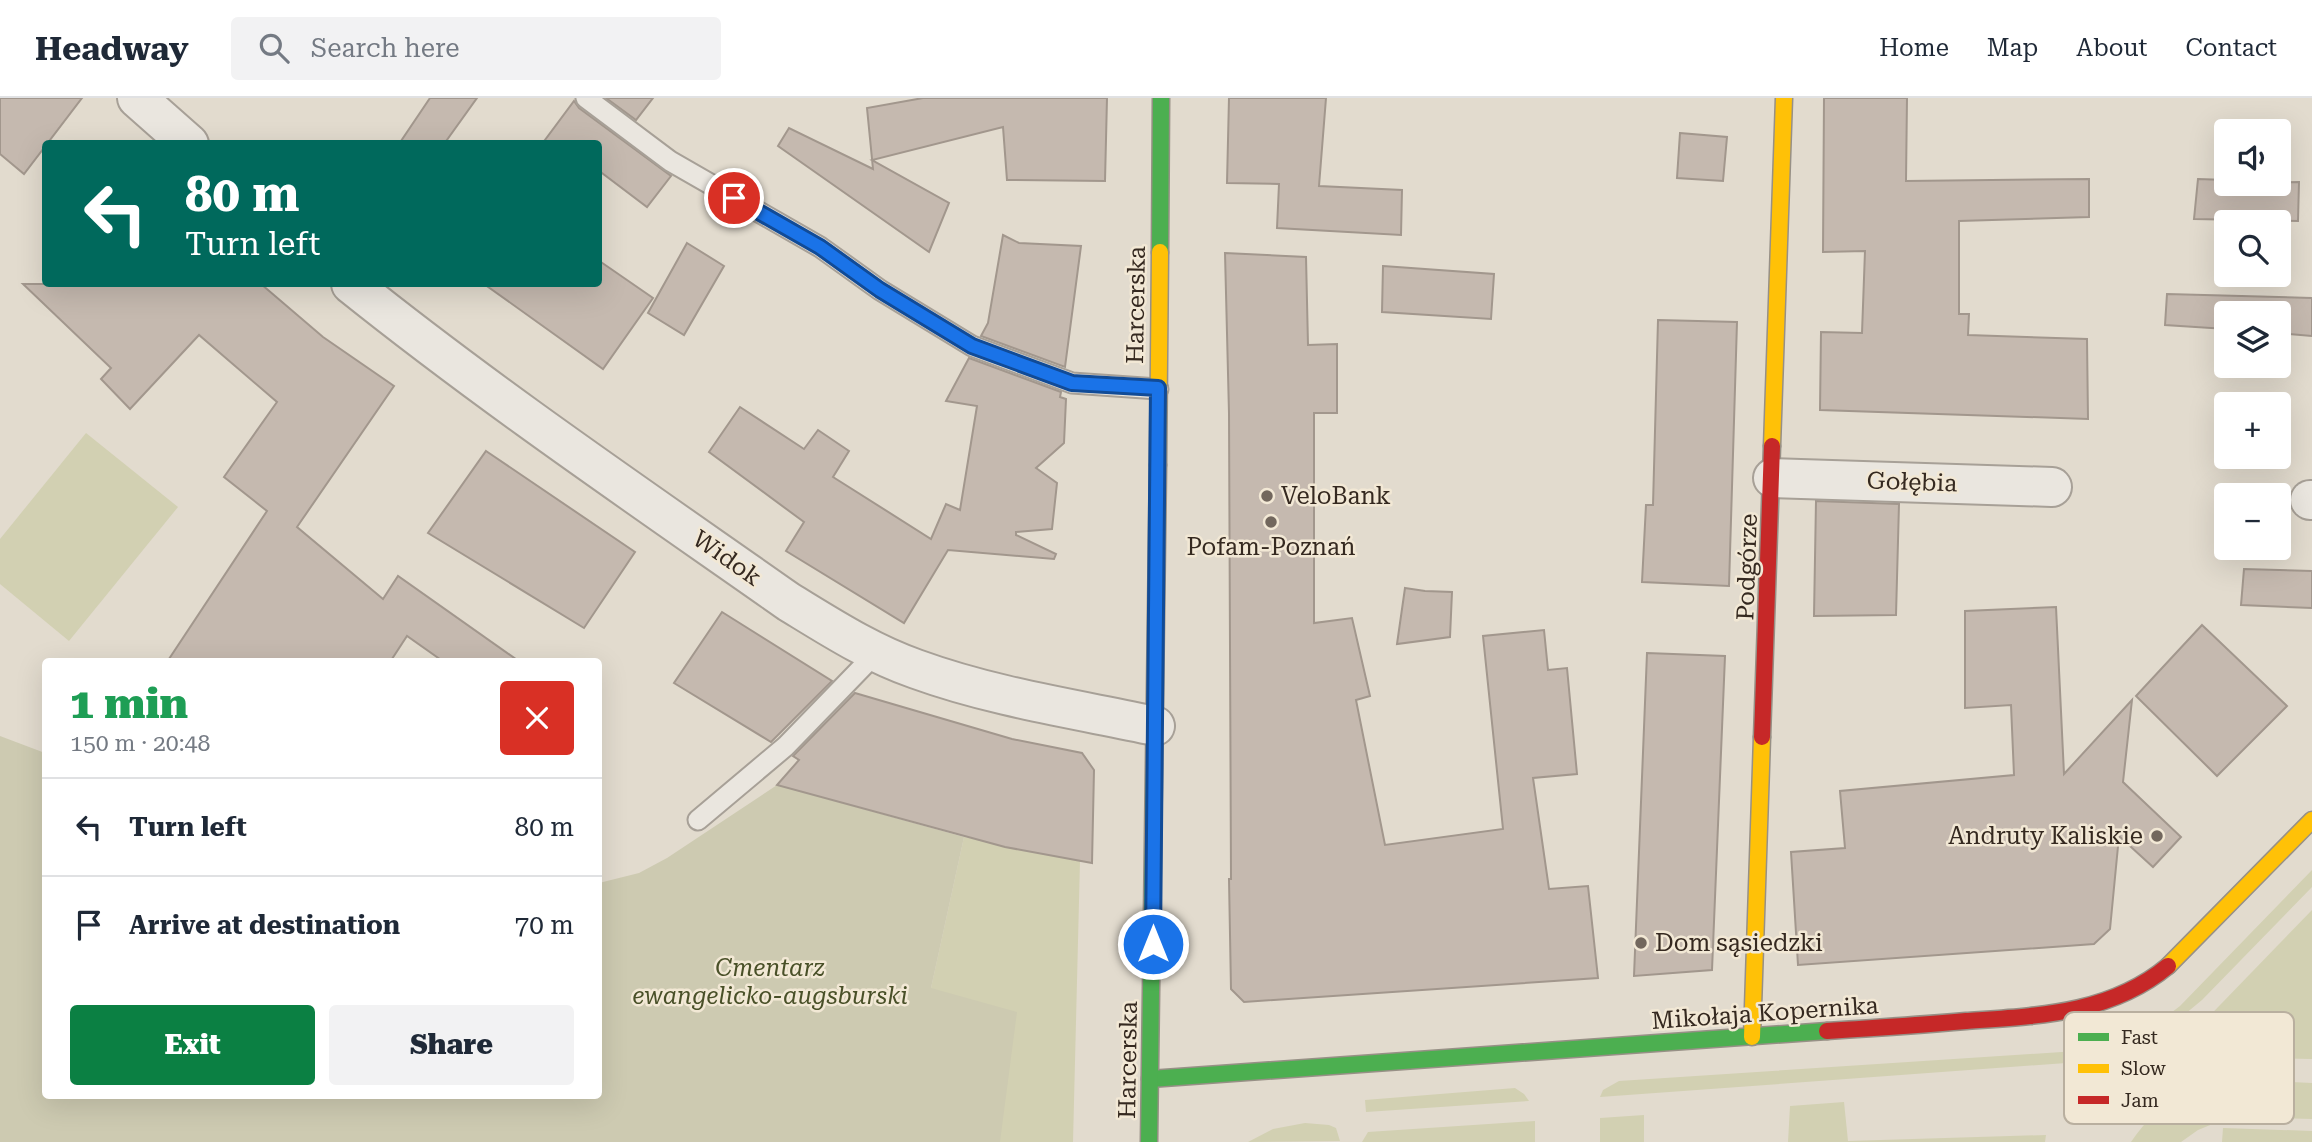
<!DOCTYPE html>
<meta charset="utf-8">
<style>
:root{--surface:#fff;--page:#f2f2f3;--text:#1f2937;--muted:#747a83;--line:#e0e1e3;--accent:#0b8043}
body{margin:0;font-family:"Roboto Serif",serif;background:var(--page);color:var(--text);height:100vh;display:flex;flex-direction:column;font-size:26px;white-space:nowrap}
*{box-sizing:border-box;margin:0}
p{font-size:23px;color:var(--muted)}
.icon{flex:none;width:38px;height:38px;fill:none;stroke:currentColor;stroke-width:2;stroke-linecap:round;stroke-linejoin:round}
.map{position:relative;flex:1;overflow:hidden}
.details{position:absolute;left:42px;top:560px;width:560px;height:441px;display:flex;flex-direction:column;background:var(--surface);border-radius:7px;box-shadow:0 7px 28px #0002}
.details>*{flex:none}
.banner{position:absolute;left:42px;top:42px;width:560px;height:147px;border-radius:7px;box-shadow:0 7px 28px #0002;background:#00695c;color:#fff;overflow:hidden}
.tools{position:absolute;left:2214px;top:21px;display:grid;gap:14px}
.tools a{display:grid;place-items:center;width:77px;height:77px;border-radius:7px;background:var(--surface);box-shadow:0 7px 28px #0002;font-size:35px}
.pin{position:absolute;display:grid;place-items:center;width:60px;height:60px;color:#fff;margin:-30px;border:4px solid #fff;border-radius:50%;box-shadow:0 2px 7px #0007}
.me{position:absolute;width:77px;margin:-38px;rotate:0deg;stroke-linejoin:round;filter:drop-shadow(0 0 5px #0008)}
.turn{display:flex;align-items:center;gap:24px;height:147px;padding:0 28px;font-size:32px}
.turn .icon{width:91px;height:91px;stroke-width:2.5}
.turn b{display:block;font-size:49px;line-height:60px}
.round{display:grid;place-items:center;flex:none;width:74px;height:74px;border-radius:7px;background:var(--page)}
.overview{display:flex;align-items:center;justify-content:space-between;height:119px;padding:0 28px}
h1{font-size:42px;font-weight:800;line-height:52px;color:#1e9e55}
.primary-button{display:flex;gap:14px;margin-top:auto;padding:14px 28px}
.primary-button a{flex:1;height:80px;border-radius:7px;background:var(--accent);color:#fff;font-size:28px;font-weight:800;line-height:80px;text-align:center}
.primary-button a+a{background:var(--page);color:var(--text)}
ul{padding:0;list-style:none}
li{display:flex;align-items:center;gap:21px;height:98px;padding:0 28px;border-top:2px solid var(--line)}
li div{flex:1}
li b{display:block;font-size:26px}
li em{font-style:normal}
header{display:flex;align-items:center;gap:42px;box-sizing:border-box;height:98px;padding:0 35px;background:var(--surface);border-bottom:2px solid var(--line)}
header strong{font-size:33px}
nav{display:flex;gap:38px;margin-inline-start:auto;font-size:24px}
.search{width:490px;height:63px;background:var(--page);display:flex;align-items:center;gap:18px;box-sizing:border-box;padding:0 24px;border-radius:7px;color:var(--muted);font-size:26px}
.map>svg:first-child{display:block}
.green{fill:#d2d0b2}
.cemetery{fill:#cdcab1}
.building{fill:#c5b9af;stroke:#a2978d;stroke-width:2}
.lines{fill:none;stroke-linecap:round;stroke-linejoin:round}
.lane-casing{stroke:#a7a097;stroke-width:23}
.street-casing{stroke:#a7a097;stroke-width:42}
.fast-casing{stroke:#979086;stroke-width:19}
.slow-casing{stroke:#979086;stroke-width:19}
.jam-casing{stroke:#979086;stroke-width:19}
.lane{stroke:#eae6df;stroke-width:19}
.street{stroke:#eae6df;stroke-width:38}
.fast{stroke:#4caf50;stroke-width:16}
.slow{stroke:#ffc107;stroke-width:16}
.jam{stroke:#c62828;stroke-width:16}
.route-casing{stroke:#114b97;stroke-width:18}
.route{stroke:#1a73e8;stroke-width:12}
.poi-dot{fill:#72675d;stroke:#f2e8d5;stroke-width:2.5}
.labels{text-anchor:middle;stroke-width:5;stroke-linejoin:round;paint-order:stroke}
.street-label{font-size:24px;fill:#352920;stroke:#f2e8d5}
.poi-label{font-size:24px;fill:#352920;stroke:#f2e8d5;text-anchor:start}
.park-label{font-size:24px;font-style:italic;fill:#495028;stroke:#f2e8d5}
.key{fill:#f2e8d5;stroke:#b9af9f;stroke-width:2}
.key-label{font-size:19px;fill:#352920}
</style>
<header>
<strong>Headway</strong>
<div class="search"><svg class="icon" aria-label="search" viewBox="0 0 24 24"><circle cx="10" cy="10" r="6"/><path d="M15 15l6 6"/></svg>Search here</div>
<nav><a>Home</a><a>Map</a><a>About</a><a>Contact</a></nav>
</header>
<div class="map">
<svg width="2312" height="1044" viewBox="0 0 2312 1044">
<rect width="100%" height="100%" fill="#e2dbce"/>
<g class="green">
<polygon points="86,335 178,409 69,543 0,486 0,441"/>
<polygon points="964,739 1080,763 1073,1044 999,1044 931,890"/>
<path d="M 2312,772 L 2312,789 L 2202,902 L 2162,935 L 2124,954 L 2080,964 L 1600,999 L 1603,992 L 1619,983 L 2077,953 C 2116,945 2149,933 2180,908 Z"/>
<polygon points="2312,812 2312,961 2197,959 2191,937"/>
<path d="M 2244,982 L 2312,985 L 2312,1021 L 2243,1019 L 2220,1023 L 2198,1032 L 2181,1044 L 2131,1044 C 2162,999 2191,988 2244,982 Z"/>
<polygon points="1515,990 1524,996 1529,1003 1366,1014 1365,1002"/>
<polygon points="1844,1004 1848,1043 2046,1037 2045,1044 1788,1044 1790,1008"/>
<polygon points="1644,1017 1644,1044 1600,1044 1600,1020"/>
<polygon points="1535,1023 1535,1044 1362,1044 1368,1034"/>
<polygon points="1305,1025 1329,1027 1336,1030 1340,1043 1248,1044 1273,1031"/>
<polygon points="2223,1030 2312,1033 2312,1044 2222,1044"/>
</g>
<polygon class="cemetery" points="0,638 45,655 46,998 598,998 599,785 639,775 667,760 777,687 964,739 931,890 1017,914 1000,1044 0,1044"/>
<g class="building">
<polygon points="0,0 82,0 24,76 0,56"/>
<polygon points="430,0 477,0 444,46 399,46"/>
<polygon points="606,0 653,0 636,22"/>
<polygon points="923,0 1107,0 1105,83 1007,82 1003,29 872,62 949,105 929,154 778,48 789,30 873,71 867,10"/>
<polygon points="1229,0 1326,0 1319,88 1402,92 1401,137 1277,130 1279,86 1227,85"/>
<polygon points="1824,0 1907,0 1906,83 2089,81 2089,119 1959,123 1959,216 1969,216 1968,237 2087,241 2088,321 1820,312 1821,234 1862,235 1865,153 1823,154"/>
<polygon points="574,3 579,10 671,78 647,109 598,72 598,46 542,46"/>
<polygon points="1680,35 1727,39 1723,83 1677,80"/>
<polygon points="2198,81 2226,82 2226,86 2299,84 2298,123 2194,121"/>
<polygon points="1003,137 1019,145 1081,148 1065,269 981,238 988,225"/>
<polygon points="687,145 724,168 684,237 648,215"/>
<polygon points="1225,155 1306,159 1308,247 1337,246 1337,315 1314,315 1314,525 1352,520 1370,598 1356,602 1385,747 1503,731 1483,538 1544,532 1548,572 1567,570 1577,676 1533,680 1549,791 1588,788 1598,880 1244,904 1231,891 1229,781 1231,781 1229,315"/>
<polygon points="598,162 653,200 603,271 484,186 598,186"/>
<polygon points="1383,168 1494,176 1491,221 1382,214"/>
<polygon points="23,186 261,186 323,239 394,288 297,429 383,501 398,478 520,564 444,564 407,538 390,564 167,564 267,413 224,379 277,304 199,237 130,311 101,281 111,270"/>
<polygon points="2167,196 2312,200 2312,238 2278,235 2278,215 2226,215 2226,231 2165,227"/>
<polygon points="1658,222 1737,224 1729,488 1642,484 1646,407 1653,407"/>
<polygon points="969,260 1061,294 1060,299 1066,301 1064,345 1036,370 1057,385 1052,431 1016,434 1016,437 1056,456 1054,461 948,452 904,525 786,453 804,424 709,354 740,309 804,351 818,332 849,353 833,379 931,441 946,406 960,412 977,308 946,303"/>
<polygon points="486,353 635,454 584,530 428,435"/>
<polygon points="1816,403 1899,406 1896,517 1814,518"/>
<polygon points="2244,471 2312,473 2312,510 2241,507"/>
<polygon points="1405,490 1425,493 1452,494 1450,539 1397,546"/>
<polygon points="2056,509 2064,676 2132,602 2123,684 2181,739 2153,769 2119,738 2110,831 2094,846 1798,867 1791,754 1845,750 1840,693 2014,677 2011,607 1965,610 1965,513"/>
<polygon points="722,514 832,583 771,644 674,585"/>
<polygon points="2202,527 2287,608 2217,678 2136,598"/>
<polygon points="1647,555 1725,558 1712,872 1634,878"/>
<polygon points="855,595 1012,641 1082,655 1094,672 1092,765 1005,749 777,687 799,662 793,658"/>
</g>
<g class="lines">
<g class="lane-casing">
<g id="lane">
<polyline points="586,0 670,63 820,149 880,192 972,248 1072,285 1158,291"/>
<polyline points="698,722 786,648 876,555"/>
</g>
</g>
<g class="street-casing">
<g id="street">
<polyline points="137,0 189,46"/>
<path d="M 351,186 C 492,299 641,400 789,504 C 830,529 870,555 916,571 C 993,599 1075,611 1155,628"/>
<polyline points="1773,380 2052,389"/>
<polyline points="2310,402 2312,402"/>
</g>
</g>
<g class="fast-casing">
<g id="fast">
<polyline points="1160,154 1161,0"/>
<polyline points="1150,981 1827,933"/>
<polyline points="1149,1044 1158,367"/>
</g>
</g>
<g class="slow-casing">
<g id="slow">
<polyline points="1772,348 1784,0"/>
<polyline points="1158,367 1160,154"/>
<polyline points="2168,868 2312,722"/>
<polyline points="1752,939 1762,639"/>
</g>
</g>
<g class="jam-casing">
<g id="jam">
<polyline points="1762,639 1772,348"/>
<path d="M 1827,933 C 1874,930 1920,927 1966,923 C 2038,918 2110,916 2168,868"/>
</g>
</g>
<use href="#lane" class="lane"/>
<use href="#street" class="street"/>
<use href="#fast" class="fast"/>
<use href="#slow" class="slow"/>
<use href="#jam" class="jam"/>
</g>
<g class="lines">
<g class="route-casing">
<polyline id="route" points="734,100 820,149 880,192 972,248 1072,285 1158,290 1153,846"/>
</g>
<use href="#route" class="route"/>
</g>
<g class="poi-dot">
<circle cx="1267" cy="398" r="7"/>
<circle cx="1271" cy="424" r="7"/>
<circle cx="2157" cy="738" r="7"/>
<circle cx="1641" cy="845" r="7"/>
</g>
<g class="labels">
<g class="street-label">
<text transform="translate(1136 207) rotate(-89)" y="8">Harcerska</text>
<text transform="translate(1912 384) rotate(2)" y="8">Gołębia</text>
<text transform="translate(727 460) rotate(35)" y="8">Widok</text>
<text transform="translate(1747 469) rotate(-88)" y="8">Podgórze</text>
<text transform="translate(1765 915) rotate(-4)" y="8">Mikołaja Kopernika</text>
<text transform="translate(1128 962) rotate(-89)" y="8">Harcerska</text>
</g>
<g class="poi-label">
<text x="1281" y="406">VeloBank</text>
<text x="1271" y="457" text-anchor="middle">Pofam-Poznań</text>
<text x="2143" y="746" text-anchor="end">Andruty Kaliskie</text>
<text x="1655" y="853">Dom sąsiedzki</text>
</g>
<g class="park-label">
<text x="770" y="878">Cmentarz<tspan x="770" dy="28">ewangelicko-augsburski</tspan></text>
</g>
</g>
<rect x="2064" y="914" width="230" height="112" rx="10" class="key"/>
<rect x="2078" y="935" width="31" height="8" fill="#4caf50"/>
<rect x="2078" y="966" width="31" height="9" fill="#ffc107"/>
<rect x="2078" y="998" width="31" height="8" fill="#c62828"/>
<g class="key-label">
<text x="2121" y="946">Fast</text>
<text x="2121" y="977">Slow</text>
<text x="2121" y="1009">Jam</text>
</g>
</svg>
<div class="tools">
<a><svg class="icon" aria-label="sound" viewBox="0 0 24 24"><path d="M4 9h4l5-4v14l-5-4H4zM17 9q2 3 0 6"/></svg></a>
<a><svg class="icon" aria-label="search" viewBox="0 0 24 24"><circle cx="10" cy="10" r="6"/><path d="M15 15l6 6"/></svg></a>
<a><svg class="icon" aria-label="layers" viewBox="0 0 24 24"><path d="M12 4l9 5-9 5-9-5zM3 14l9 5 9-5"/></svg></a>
<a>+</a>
<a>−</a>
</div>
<div class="pin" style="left:734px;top:100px;background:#d93025"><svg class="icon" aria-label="arrive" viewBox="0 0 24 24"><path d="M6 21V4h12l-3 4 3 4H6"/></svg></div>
<svg class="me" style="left:1153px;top:846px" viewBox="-20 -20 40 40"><circle r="17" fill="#1a73e8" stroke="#fff" stroke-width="3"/><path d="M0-11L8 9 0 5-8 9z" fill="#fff"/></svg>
<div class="banner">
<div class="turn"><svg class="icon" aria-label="left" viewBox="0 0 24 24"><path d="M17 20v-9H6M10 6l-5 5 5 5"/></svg><div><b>80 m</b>Turn left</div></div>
</div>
<section class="details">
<div class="overview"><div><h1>1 min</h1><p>150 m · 20:48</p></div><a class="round" style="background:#d93025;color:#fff"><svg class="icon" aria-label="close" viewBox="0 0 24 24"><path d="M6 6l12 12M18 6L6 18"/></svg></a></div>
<ul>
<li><svg class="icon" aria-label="left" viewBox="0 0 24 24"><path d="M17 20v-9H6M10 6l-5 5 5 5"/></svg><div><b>Turn left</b></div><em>80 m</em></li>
<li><svg class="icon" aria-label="arrive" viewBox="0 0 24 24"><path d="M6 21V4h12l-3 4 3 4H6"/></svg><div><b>Arrive at destination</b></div><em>70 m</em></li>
</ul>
<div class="primary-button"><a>Exit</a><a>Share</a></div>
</section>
</div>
